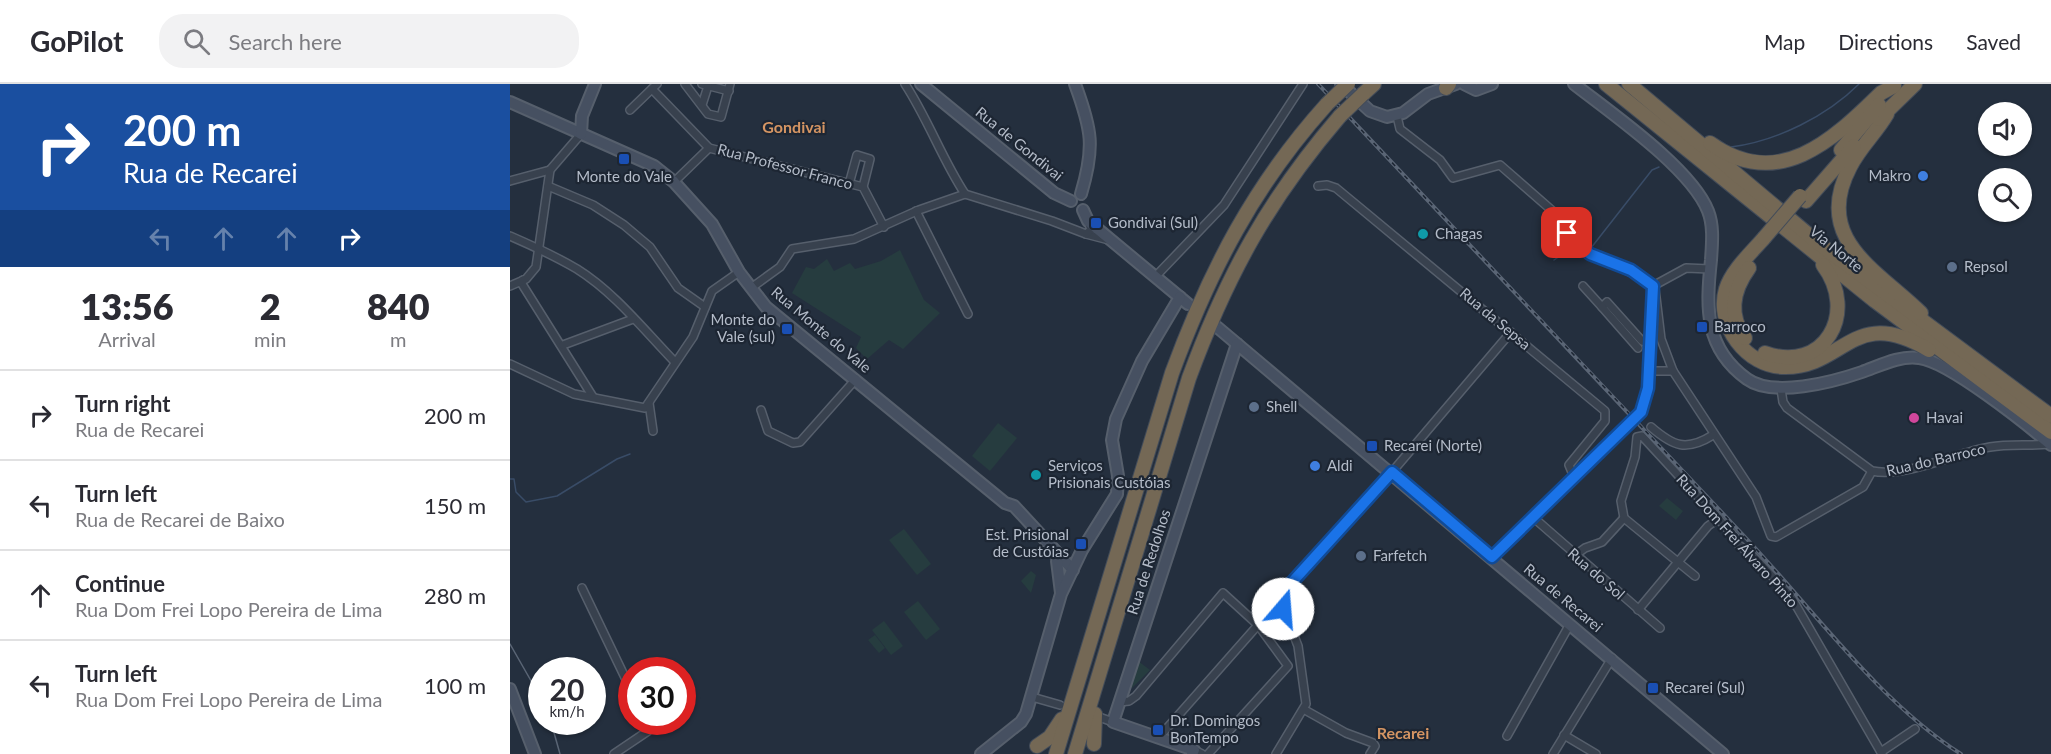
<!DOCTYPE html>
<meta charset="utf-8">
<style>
:root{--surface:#fff;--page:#f2f2f3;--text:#2b2b33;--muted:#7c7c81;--line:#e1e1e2}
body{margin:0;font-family:Lato,sans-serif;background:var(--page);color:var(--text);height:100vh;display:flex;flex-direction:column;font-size:22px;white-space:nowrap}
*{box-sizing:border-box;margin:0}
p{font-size:20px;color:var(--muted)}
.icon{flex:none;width:33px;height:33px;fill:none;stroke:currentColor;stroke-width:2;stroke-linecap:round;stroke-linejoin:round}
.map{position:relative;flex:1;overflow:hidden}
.sheet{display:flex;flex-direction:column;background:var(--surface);width:510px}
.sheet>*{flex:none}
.top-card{background:#1a4fa0;color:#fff;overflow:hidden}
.tools{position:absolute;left:1468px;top:18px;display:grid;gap:12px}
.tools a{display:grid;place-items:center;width:54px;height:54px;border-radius:50%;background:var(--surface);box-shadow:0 2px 4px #0004;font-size:30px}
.speed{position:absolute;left:18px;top:573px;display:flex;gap:12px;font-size:30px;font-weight:700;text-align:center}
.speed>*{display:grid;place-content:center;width:78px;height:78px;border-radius:50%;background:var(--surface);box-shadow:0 2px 4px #0004;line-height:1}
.speed small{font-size:15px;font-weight:400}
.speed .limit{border:9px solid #d22;background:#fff;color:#111}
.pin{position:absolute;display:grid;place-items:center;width:51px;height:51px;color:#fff;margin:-26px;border-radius:12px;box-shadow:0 3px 9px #0006}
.me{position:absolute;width:66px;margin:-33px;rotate:18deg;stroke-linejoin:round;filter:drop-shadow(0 0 4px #0008)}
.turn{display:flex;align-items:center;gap:21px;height:126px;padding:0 24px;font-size:27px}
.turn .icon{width:78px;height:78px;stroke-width:2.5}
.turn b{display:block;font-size:42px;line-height:51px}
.lanes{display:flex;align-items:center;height:57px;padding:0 24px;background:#0003;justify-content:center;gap:30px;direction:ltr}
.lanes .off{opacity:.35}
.eta{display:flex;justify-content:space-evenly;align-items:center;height:102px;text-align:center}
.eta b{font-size:36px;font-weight:800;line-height:42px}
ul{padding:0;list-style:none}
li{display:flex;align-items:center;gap:18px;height:90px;padding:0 24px;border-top:2px solid var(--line)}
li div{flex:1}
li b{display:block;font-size:22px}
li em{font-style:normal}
header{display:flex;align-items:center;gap:36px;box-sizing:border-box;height:84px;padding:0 30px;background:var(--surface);border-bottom:2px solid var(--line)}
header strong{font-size:28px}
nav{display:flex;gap:33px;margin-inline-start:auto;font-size:21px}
.search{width:420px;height:54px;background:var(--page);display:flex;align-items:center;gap:15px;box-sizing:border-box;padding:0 21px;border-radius:24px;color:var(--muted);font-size:22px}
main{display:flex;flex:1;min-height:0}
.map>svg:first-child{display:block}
.green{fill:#263c3f}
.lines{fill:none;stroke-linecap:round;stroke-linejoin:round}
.stream{stroke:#394c67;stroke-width:1.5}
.street-tunnel{stroke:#3a4453;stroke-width:7;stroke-dasharray:7 3.5;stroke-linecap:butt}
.street-casing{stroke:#565f6c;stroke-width:10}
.secondary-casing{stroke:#565f6c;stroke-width:14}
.highway-casing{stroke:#434c59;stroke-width:16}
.street{stroke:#38414e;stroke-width:7}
.secondary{stroke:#465061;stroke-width:10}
.highway{stroke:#746855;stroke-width:14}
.tram{stroke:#5a6575;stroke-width:1.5}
.rail-casing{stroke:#5a6575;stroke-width:4}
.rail{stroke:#1d2633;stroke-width:1.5;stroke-dasharray:4.5;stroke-linecap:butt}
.highway-bridge-casing{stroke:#434c59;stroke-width:16;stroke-linecap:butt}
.highway-bridge{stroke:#746855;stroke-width:14}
.route-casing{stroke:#114b97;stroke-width:15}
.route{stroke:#1a73e8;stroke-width:10}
.transit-dot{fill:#1a4fb4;stroke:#1d2633;stroke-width:2}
.shop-dot{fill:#3f7fe0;stroke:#1d2633;stroke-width:2}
.culture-dot{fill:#0f9aa8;stroke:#1d2633;stroke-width:2}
.service-dot{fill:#5c6f8a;stroke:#1d2633;stroke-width:2}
.hotel-dot{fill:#d1479c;stroke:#1d2633;stroke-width:2}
.labels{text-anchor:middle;stroke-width:4.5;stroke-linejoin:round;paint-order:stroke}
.street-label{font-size:15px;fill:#b4bcc9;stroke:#1d2633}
.poi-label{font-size:15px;fill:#b4bcc9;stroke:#1d2633;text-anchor:start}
.neighbourhood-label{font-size:16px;font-weight:bold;fill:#d59563;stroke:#1d2633}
</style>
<header>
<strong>GoPilot</strong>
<div class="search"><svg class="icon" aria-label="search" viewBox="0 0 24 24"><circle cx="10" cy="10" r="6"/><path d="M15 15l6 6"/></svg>Search here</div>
<nav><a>Map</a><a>Directions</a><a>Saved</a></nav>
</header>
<main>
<section class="sheet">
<div class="top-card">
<div class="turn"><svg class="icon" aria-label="right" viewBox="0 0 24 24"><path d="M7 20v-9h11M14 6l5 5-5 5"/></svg><div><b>200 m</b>Rua de Recarei</div></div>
<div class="lanes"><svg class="icon off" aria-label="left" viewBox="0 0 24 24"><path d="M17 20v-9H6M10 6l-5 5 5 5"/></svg><svg class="icon off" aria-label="ahead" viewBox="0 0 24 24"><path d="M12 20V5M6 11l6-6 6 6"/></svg><svg class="icon off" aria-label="ahead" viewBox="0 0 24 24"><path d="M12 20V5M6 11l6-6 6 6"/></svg><svg class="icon" aria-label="right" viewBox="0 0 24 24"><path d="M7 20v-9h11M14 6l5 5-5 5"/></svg></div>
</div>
<div class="eta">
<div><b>13:56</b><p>Arrival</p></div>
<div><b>2</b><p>min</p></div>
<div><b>840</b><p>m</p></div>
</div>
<ul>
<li><svg class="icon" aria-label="right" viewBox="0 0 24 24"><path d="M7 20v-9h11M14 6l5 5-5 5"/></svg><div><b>Turn right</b><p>Rua de Recarei</p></div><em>200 m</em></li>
<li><svg class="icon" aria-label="left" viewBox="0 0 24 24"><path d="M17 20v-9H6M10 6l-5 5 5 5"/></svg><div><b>Turn left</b><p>Rua de Recarei de Baixo</p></div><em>150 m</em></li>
<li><svg class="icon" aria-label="ahead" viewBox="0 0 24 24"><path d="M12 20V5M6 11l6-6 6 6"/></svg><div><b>Continue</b><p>Rua Dom Frei Lopo Pereira de Lima</p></div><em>280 m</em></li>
<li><svg class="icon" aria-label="left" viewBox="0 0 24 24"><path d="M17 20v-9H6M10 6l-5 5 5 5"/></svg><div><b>Turn left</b><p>Rua Dom Frei Lopo Pereira de Lima</p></div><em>100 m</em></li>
</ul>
</section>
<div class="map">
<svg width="1541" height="670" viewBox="0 0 1541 670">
<rect width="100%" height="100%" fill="#242f3e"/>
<g class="green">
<polygon points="390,166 414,216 430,229 393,265 379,256 357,275 346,264 351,253 282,209 296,183 304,185 317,175 324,187 340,179 345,185 371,177"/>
<polygon points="488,339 507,354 480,387 462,372"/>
<polygon points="1157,414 1173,427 1166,436 1149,422"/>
<polygon points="394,445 421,480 407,491 379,456"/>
<polygon points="521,487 526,491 521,509 511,497"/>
<polygon points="408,517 430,545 416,556 394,528"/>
<polygon points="374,537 393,562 381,571 362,546"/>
<polygon points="365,551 375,564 369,569 358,556"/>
<polygon points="628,577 640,586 622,604 621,602"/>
</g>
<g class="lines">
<g class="stream">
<path d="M 1221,63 C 1267,57 1317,32 1349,0"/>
<polyline points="1081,164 1142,86 1149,83"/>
<polyline points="1044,176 1062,164"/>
<polyline points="0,395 4,395 6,408 16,418 47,412 107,375 120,370"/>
</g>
<polyline class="street-tunnel" points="550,621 579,630"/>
<g class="street-casing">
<g id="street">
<polyline points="175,0 198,30 211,33 220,0"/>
<polyline points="192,0 219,7"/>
<path d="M 395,0 C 418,35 432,75 455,110"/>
<polyline points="142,5 199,64 353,103 374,143"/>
<polyline points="192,21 198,2"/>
<polyline points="120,26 147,0"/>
<polyline points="887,32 890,45 930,76 943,94 990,81 1046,130 1066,158 1087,173 1135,195 1145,205 1151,255 1163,287 1246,413 1261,452 1266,453 1353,403 1362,387"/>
<polyline points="0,97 40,86"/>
<polyline points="164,98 199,64"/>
<polyline points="339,100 347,71 360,75 353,103"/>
<polyline points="38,102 83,121 114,141 140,163 168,204 195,223"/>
<polyline points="808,102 817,101 826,104 1095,327 1095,337 1059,381 1064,393"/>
<polyline points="406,127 458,230"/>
<polyline points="576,150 599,156"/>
<path d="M 0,152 C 23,162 45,172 67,185 C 104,208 134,246 164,277"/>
<polyline points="645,193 714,121 793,0"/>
<polyline points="13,196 12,200 83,313"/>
<polyline points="0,202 16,195 26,183 40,86 71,50"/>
<polyline points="1073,202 1092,223 1097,218 1132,257 1141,260"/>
<polyline points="241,204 270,183 282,165 344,155 409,126 455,110 542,137 576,150 581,146 579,140"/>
<polyline points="1092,223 1128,264"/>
<polyline points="53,261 123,235"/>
<polyline points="0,280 64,310 135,324 183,253 202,207 229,188"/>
<polyline points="1139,287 1163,287"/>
<path d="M 1271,305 L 1273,318 L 1277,324 L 1362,387 C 1396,394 1445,369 1480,363 C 1499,360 1520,362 1540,360"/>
<polyline points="139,319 143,347"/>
<polyline points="251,326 258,347 283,359 290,358 346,295"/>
<path d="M 1141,343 C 1163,362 1176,368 1203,351"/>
<polyline points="1024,434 1150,544"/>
<polyline points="1064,472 1075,464 1092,458 1114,434"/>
<polyline points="982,473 1134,324 1138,304 1143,202 1176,184 1200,185"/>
<polyline points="1185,492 1114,434 1111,417 1125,373 1127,353 1132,352 1226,454 1226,459 1241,470 1280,511 1372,670"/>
<polyline points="72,504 122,608"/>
<polyline points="1128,526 1198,442 1208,435"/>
<polyline points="522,613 550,621"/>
<polyline points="609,618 619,617 626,612 713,509 748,541 778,582 698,670"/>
<polyline points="795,626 836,649 863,659 865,662 860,670"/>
<polyline points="589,633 603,638"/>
<polyline points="1054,651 1086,670"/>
<polyline points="650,652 748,541"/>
<polyline points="997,652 1060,540"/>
<polyline points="684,666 692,670"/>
<polyline points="1371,668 1405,645"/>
<polyline points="104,670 138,647 134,638"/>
<polyline points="766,670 796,620 788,562 772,521 773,508 882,388 1001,248"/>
<polyline points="1043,670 1102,574"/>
</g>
</g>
<g class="secondary-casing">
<g id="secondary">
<polyline points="411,0 544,109 561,117"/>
<path d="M 565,0 C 582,46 585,63 571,110"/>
<polyline points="831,0 860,27 877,33 893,29 918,10 946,0"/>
<polyline points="954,0 966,6 982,0"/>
<path d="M 1064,0 C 1101,29 1181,84 1198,127 C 1204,142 1202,160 1201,176 C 1196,223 1194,264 1237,295 C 1263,314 1323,298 1352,288 C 1369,282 1390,271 1409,274 C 1438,277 1517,340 1541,361"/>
<polyline points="0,18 144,82 164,98 202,140 229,188 256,223 495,419 504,422 563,486"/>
<polyline points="71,50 72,32 85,0"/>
<polyline points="573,126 578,137 678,220"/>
<polyline points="707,243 1213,670"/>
<polyline points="547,477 551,509"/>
<polyline points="0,605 25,670"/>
<polyline points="471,670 511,638 516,630 551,510 572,466 607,410 608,392 602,356 606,335 632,277 670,213"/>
<polyline points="682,670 684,666 603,638 727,260"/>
</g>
</g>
<g class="highway-casing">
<g id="highway">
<polyline points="1096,0 1365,217 1541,348"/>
<polyline points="1119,0 1312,162 1541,332"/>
<polyline points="936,4 939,0"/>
<polyline points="853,10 864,0"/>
<path d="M 1377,30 C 1366,49 1350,63 1340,83 C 1302,155 1367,186 1411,229"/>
<polyline points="1369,35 1405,0"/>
<path d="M 1200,59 C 1268,108 1322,57 1371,9 L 1384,2"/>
<polyline points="1331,66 1369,21"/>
<polyline points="1296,117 1344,62"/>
<path d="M 1254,154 C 1241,169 1222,186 1216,205 C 1205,241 1237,283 1274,283 C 1335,284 1342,220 1419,266"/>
<path d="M 1235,254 C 1218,231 1223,206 1239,184"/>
<path d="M 1255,269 C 1314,290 1349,229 1313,181"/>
<polyline points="584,660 585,630"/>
<polyline points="527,662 540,653 552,635"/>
<path d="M 546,670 L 662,289 C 700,186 744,101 817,20"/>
<path d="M 565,670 L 679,294 C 717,191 758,116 830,32"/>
</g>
</g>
<use href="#street" class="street"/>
<use href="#secondary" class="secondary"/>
<use href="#highway" class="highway"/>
<g class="tram">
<polyline points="0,560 32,616"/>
<polyline points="41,638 50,670"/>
</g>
<g class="rail-casing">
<path id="rail" d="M 808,0 C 950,151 1093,301 1234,452 C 1302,524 1369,618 1451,670"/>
</g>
<use href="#rail" class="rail"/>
<g class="highway-bridge-casing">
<g id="highway-bridge">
<polyline points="817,20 838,0"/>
<polyline points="830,32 853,10"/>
<polyline points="1254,154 1290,112"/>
</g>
</g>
<use href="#highway-bridge" class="highway-bridge"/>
</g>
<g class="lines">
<g class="route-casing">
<polyline id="route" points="773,525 771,515 775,506 882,388 982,473 1131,328 1138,304 1143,202 1121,186 1080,170 1057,149"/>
</g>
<use href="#route" class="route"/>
</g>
<g class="transit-dot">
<rect x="108" y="69" width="12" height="12" rx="3"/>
<rect x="580" y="133" width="12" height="12" rx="3"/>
<rect x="1186" y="237" width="12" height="12" rx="3"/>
<rect x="271" y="239" width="12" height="12" rx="3"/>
<rect x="856" y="356" width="12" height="12" rx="3"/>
<rect x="565" y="454" width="12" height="12" rx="3"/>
<rect x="1137" y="598" width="12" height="12" rx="3"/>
<rect x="642" y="640" width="12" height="12" rx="3"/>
</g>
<g class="shop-dot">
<circle cx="1413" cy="92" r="6"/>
<circle cx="805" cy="382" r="6"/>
</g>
<g class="culture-dot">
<circle cx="913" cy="150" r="6"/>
<circle cx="526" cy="391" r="6"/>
</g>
<g class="service-dot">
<circle cx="1442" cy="183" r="6"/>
<circle cx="744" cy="323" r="6"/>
<circle cx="851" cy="472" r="6"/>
</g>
<circle class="hotel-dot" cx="1404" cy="334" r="6"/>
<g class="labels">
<g class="street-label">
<text transform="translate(509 60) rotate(39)" y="5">Rua de Gondivai</text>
<text transform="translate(275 83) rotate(15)" y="5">Rua Professor Franco</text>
<text transform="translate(1326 165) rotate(39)" y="5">Via Norte</text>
<text transform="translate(985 235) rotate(40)" y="5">Rua da Sepsa</text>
<text transform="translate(311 246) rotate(40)" y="5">Rua Monte do Vale</text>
<text transform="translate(1426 376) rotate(-13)" y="5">Rua do Barroco</text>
<text transform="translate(1227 457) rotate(48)" y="5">Rua Dom Frei Álvaro Pinto</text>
<text transform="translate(639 478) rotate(-72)" y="5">Rua de Redolhos</text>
<text transform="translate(1086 490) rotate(41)" y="5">Rua do Sol</text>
<text transform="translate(1053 514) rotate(40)" y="5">Rua de Recarei</text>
</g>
<g class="poi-label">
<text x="1401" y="97" text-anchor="end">Makro</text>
<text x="114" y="98" text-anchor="middle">Monte do Vale</text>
<text x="598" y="144">Gondivai (Sul)</text>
<text x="925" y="155">Chagas</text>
<text x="1454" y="188">Repsol</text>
<text x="265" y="241" text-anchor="end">Monte do<tspan x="265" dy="17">Vale (sul)</tspan></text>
<text x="1204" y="248">Barroco</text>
<text x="756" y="328">Shell</text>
<text x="1416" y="339">Havai</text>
<text x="874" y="367">Recarei (Norte)</text>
<text x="538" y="387">Serviços<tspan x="538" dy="17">Prisionais Custóias</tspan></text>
<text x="817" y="387">Aldi</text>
<text x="559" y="456" text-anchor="end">Est. Prisional<tspan x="559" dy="17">de Custóias</tspan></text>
<text x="863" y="477">Farfetch</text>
<text x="1155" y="609">Recarei (Sul)</text>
<text x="660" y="642">Dr. Domingos<tspan x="660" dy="17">BonTempo</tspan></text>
</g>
<g class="neighbourhood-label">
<text x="284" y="49">Gondivai</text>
<text x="893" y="655">Recarei</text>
</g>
</g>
</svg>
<div class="tools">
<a><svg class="icon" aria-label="sound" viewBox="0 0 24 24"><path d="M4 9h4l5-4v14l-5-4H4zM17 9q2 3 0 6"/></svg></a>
<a><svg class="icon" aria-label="search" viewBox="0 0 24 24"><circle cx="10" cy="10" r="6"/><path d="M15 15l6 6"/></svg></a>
</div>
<div class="speed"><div>20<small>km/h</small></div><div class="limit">30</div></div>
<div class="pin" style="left:1057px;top:149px;background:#d93025"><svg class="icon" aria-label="arrive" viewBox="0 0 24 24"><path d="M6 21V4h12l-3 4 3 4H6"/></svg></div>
<svg class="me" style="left:773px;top:525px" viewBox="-20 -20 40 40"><circle r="19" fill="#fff"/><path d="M0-13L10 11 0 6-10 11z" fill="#1a73e8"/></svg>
</div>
</main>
